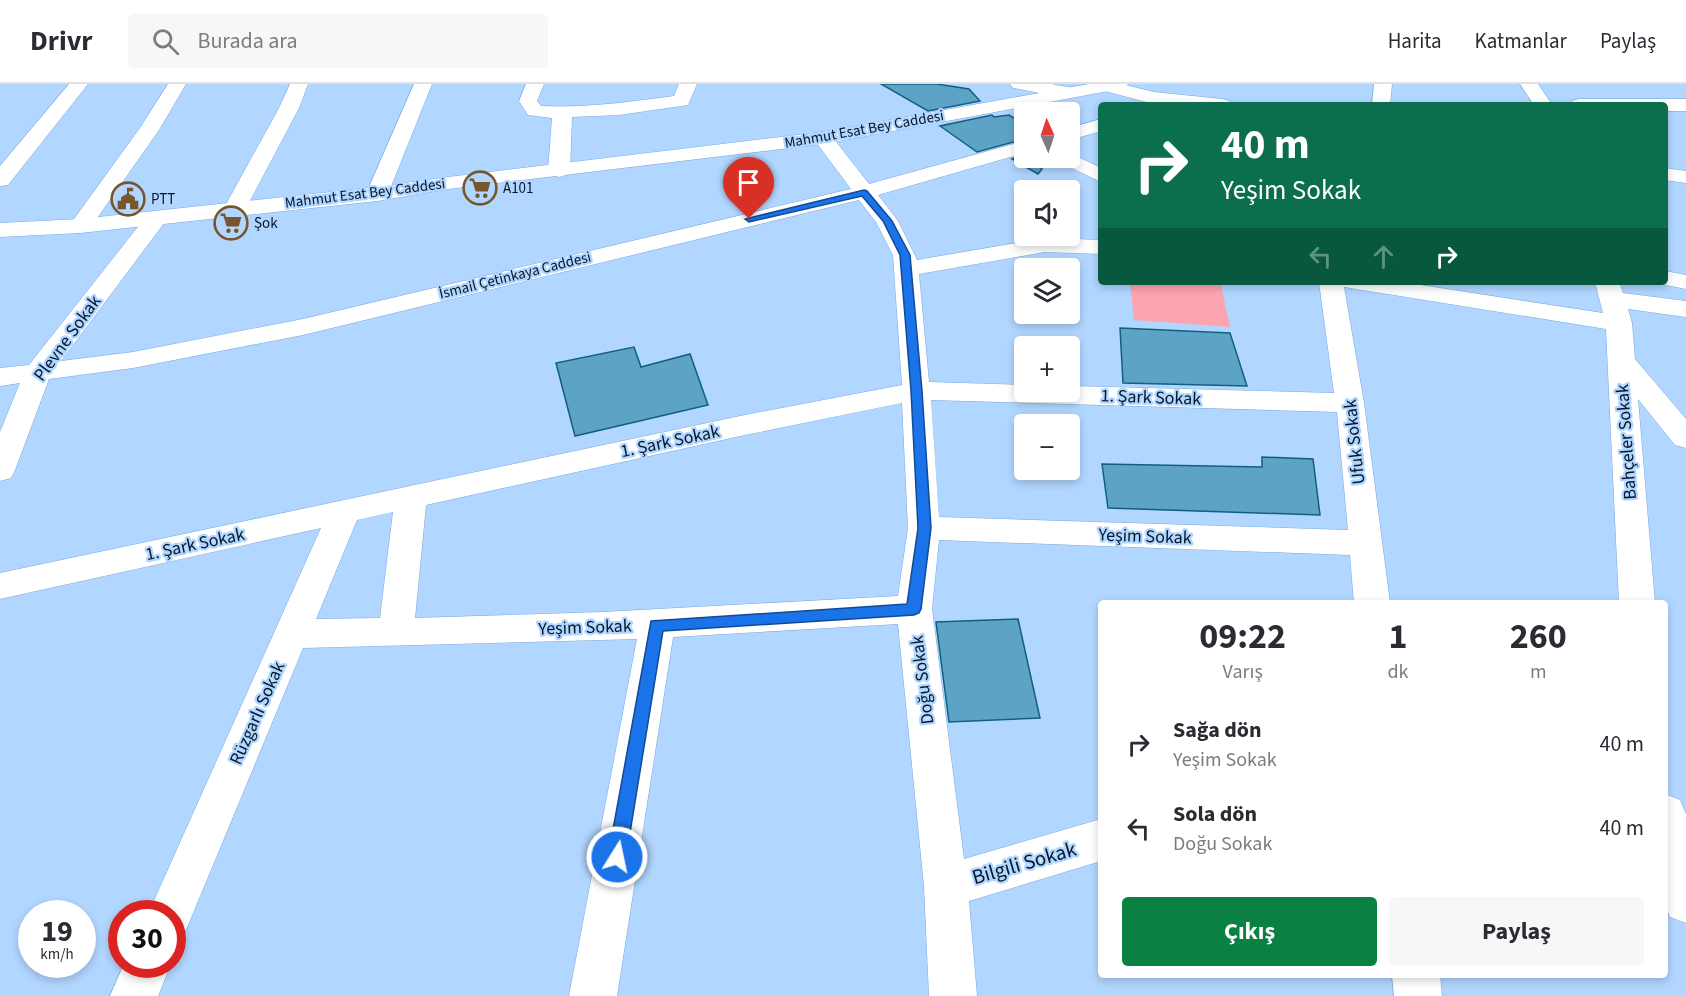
<!DOCTYPE html>
<html lang="tr">
<meta charset="utf-8">
<style>
:root{--surface:#fff;--page:#f7f7f7;--text:#2b2b33;--muted:#7c7c81;--line:#e1e1e2;--accent:#0b8043}
body{margin:0;font-family:"Source Sans 3",sans-serif;background:var(--page);color:var(--text);height:100vh;display:flex;flex-direction:column;font-size:22px;white-space:nowrap}
*{box-sizing:border-box;margin:0}
p{font-size:20px;color:var(--muted)}
.icon{flex:none;width:33px;height:33px;fill:none;stroke:currentColor;stroke-width:2;stroke-linecap:round;stroke-linejoin:round}
.map{position:relative;flex:1;overflow:hidden}
.side{position:absolute;left:1098px;top:516px;width:570px;height:378px;display:flex;flex-direction:column;background:var(--surface);border-radius:6px;box-shadow:0 3px 9px #0003}
.side>*{flex:none}
.guide{position:absolute;left:1098px;top:18px;width:570px;height:183px;border-radius:6px;box-shadow:0 3px 9px #0003;background:#0b6e4f;color:#fff;overflow:hidden}
.needle{width:39px;rotate:357deg}
.buttons{position:absolute;left:1014px;top:18px;display:grid;gap:12px}
.buttons a{display:grid;place-items:center;width:66px;height:66px;border-radius:6px;background:var(--surface);box-shadow:0 3px 9px #0003;font-size:30px}
.speed{position:absolute;left:18px;top:816px;display:flex;gap:12px;font-size:30px;font-weight:700;text-align:center}
.speed>*{display:grid;place-content:center;width:78px;height:78px;border-radius:50%;background:var(--surface);box-shadow:0 3px 9px #0003;line-height:1}
.speed small{font-size:15px;font-weight:400}
.speed .limit{border:9px solid #d22;background:#fff;color:#111}
.pin{position:absolute;display:grid;place-items:center;width:51px;height:51px;color:#fff;margin:-62px -26px;border-radius:50% 50% 50% 0;rotate:-45deg;box-shadow:0 0 6px #0007}
.pin .icon{rotate:45deg}
.me{position:absolute;width:66px;margin:-33px;rotate:10deg;stroke-linejoin:round;filter:drop-shadow(0 0 4px #0008)}
.turn{display:flex;align-items:center;gap:21px;height:126px;padding:0 24px;font-size:27px}
.turn .icon{width:78px;height:78px;stroke-width:2.5}
.turn b{display:block;font-size:42px;line-height:51px}
.lanes{display:flex;align-items:center;height:57px;padding:0 24px;background:#0003;justify-content:center;gap:30px;direction:ltr}
.lanes .off{opacity:.35}
.eta{display:flex;justify-content:space-evenly;align-items:center;height:102px;text-align:center}
.eta b{font-size:36px;font-weight:700;line-height:42px}
.action{display:flex;gap:12px;margin-top:auto;padding:12px 24px}
.action a{flex:1;height:69px;border-radius:6px;background:var(--accent);color:#fff;font-size:24px;font-weight:700;line-height:69px;text-align:center}
.action a+a{background:var(--page);color:var(--text)}
ul{padding:0;list-style:none}
li{display:flex;align-items:center;gap:18px;height:84px;padding:0 24px}
li div{flex:1}
li b{display:block;font-size:22px}
li em{font-style:normal}
header{display:flex;align-items:center;gap:36px;box-sizing:border-box;height:84px;padding:0 30px;background:var(--surface);border-bottom:2px solid var(--line)}
header strong{font-size:28px}
nav{display:flex;gap:33px;margin-inline-start:auto;font-size:21px}
.search{width:420px;height:54px;background:var(--page);display:flex;align-items:center;gap:15px;box-sizing:border-box;padding:0 21px;border-radius:6px;color:var(--muted);font-size:22px}
.map>svg:first-child{display:block}
.green{fill:#fca5b1}
.building{fill:#5da3c5;stroke:#11607f;stroke-width:1.5}
.lines{fill:none;stroke-linecap:round;stroke-linejoin:round}
.street-casing{stroke:#7ba9d9;stroke-width:1}
.secondary-casing{stroke:#7ba9d9;stroke-width:1}
.street{fill:#fff;fill-rule:evenodd}
.secondary{fill:#fff;fill-rule:evenodd}
.route{fill:#1a73e8;stroke:#114b97;stroke-width:1.5}
.labels{text-anchor:middle;stroke-width:4.5;stroke-linejoin:round;paint-order:stroke}
.far-street-label{font-size:15px;fill:#061729;stroke:#b1d6ff}
.far-poi-label{font-size:15px;fill:#061729;stroke:#b1d6ff;text-anchor:start}
.street-label{font-size:18px;fill:#061729;stroke:#b1d6ff}
.near-street-label{font-size:21px;fill:#061729;stroke:#b1d6ff}
</style>
<header>
<strong>Drivr</strong>
<div class="search"><svg class="icon" aria-label="search" viewBox="0 0 24 24"><circle cx="10" cy="10" r="6"/><path d="M15 15l6 6"/></svg>Burada ara</div>
<nav><a>Harita</a><a>Katmanlar</a><a>Paylaş</a></nav>
</header>
<div class="map">
<svg width="1686" height="912" viewBox="0 0 1686 912">
<rect width="100%" height="100%" fill="#b1d6ff"/>
<polygon class="green" points="1130,198 1202,198 1221,201 1230,243 1134,236"/>
<g class="building">
<polygon points="881,0 937,0 969,5 980,17 928,27"/>
<polygon points="992,31 994,33 1009,31 1024,40 1024,55 977,68 940,42"/>
<polygon points="1024,71 1024,74 1031,74 1042,85 1038,90 1012,75"/>
<polygon points="1120,244 1230,249 1247,302 1123,299"/>
<polygon points="634,263 641,283 690,270 708,321 575,352 556,279"/>
<polygon points="1262,373 1313,375 1320,431 1108,424 1102,380 1262,383"/>
<polygon points="1018,535 1040,634 949,638 936,538"/>
</g>
<g class="lines">
<g class="street-casing">
<g id="street">
<polygon points="69,0 88,0 8,101 0,102 0,82"/>
<polygon points="168,0 186,0 159,46 88,147 80,149 72,147 69,142 140,44"/>
<polygon points="290,0 308,0 299,24 246,124 243,129 235,131 227,129 224,124 279,24"/>
<polygon points="414,0 432,0 388,110 385,115 377,117 369,115 366,110"/>
<path d="M 526,0 L 544,0 L 537,17 L 541,22 C 585,24 630,18 674,12 L 679,0 L 697,0 L 688,21 L 619,31 L 572,33 L 570,87 L 566,91 L 559,93 L 552,91 L 548,87 L 552,34 L 528,31 L 519,17 Z"/>
<polygon points="1010,0 1051,0 1073,4 1075,8 1073,12 1066,14 1019,5 1013,4"/>
<polygon points="1099,0 1121,0 1154,8 1222,15 1229,17 1231,21 1154,20 1101,6"/>
<polygon points="1374,0 1392,0 1390,21 1372,21"/>
<polygon points="1520,0 1538,0 1552,21 1534,21"/>
<polygon points="1579,15 1686,15 1686,27 1665,27 1665,21 1570,21 1572,17"/>
<polygon points="1101,35 1101,47 1070,56 1070,44"/>
<path d="M 823,48 L 830,50 L 869,100 L 1024,57 L 1024,69 L 878,111 L 898,137 L 917,176 L 1045,154 L 1101,156 L 1101,170 L 1045,168 L 919,190 L 929,298 L 1024,301 L 1024,308 L 1070,308 L 1070,302 L 1334,309 L 1319,198 L 1401,198 L 1603,229 L 1595,198 L 1619,198 L 1623,209 L 1686,217 L 1686,233 L 1628,225 L 1632,239 L 1635,275 L 1686,335 L 1686,364 L 1675,361 L 1638,315 L 1655,519 L 1619,519 L 1606,245 L 1344,203 L 1364,319 L 1390,519 L 1354,519 L 1350,471 L 939,456 L 932,525 L 964,775 L 1101,735 L 1101,777 L 969,817 L 977,912 L 929,912 L 924,802 L 898,540 L 673,553 L 617,912 L 569,912 L 637,555 L 303,564 L 186,846 L 172,852 L 172,830 L 148,830 L 321,444 L 0,515 L 0,489 L 745,331 L 902,301 L 893,171 L 876,138 L 859,116 L 303,251 L 133,284 L 49,295 L 15,386 L 11,394 L 0,397 L 0,348 L 20,299 L 0,302 L 0,284 L 29,281 L 148,130 L 156,128 L 164,130 L 167,135 L 61,277 L 133,268 L 303,235 L 851,105 L 813,54 L 816,50 ZM 931,316 L 1337,328 L 1348,446 L 939,433 ZM 902,319 L 908,444 L 898,512 L 603,528 L 415,534 L 426,421 L 745,351 ZM 393,428 L 380,534 L 316,535 L 357,436 Z"/>
<polygon points="1070,69 1101,84 1101,98 1059,78 1056,74 1070,74"/>
<polygon points="1665,84 1686,87 1686,99 1665,96"/>
<polygon points="1665,187 1686,191 1686,205 1656,199 1665,198"/>
<polygon points="1665,710 1680,716 1686,730 1686,839 1670,833 1665,820"/>
<polygon points="124,880 171,880 158,912 110,912"/>
<polygon points="1392,891 1440,891 1442,912 1394,912"/>
</g>
</g>
<g class="secondary-casing">
<polygon id="secondary" points="1089,0 1128,0 1125,4 1119,5 823,60 448,105 377,117 80,149 0,153 0,139 80,135 377,103 448,93 823,48"/>
</g>
<use href="#street" class="street"/>
<use href="#secondary" class="secondary"/>
</g>
<polygon class="route" points="864,106 867,107 892,137 910,171 922,307 931,444 921,525 919,529 914,531 663,547 626,773 623,779 617,782 610,779 608,773 651,537 907,520 918,444 911,307 900,171 883,137 862,112 749,138 745,135"/>
<defs>
<g id="supermarket-ring" transform="scale(1.725)"><circle r="9.5" fill="#b1d6ff" stroke="#78562d" stroke-width="1.5"/><path d="M-6-5.5h2.5l.6 2H6L4.5 2H-2.5L-4.4-4H-6ZM-1.5 3.2a1.3 1.3 0 1 0 .1 0ZM3 3.2a1.3 1.3 0 1 0 .1 0Z" fill="#78562d"/></g>
<g id="civic-ring" transform="scale(1.725)"><circle r="9.5" fill="#b1d6ff" stroke="#78562d" stroke-width="1.5"/><path d="M-.6-6.5H3V-4.5H.6V-3L4-1V1h2V6H-6V1h2V-1L-.6-3ZM-1.2 2.5V6h2.4V2.5Z" fill="#78562d"/></g>
</defs>
<g fill-rule="evenodd">
<use href="#supermarket-ring" x="480" y="104"/>
<use href="#civic-ring" x="128" y="115"/>
<use href="#supermarket-ring" x="231" y="139"/>
</g>
<g class="labels">
<g class="far-street-label">
<text transform="translate(864 45) rotate(-10)" y="5">Mahmut Esat Bey Caddesi</text>
<text transform="translate(365 109) rotate(-7)" y="5">Mahmut Esat Bey Caddesi</text>
<text transform="translate(515 191) rotate(-14)" y="5">İsmail Çetinkaya Caddesi</text>
</g>
<g class="far-poi-label">
<text x="503" y="109">A101</text>
<text x="151" y="120">PTT</text>
<text x="254" y="144">Şok</text>
</g>
<g class="street-label">
<text transform="translate(67 254) rotate(-54)" y="6">Plevne Sokak</text>
<text transform="translate(1151 313) rotate(2)" y="6">1. Şark Sokak</text>
<text transform="translate(670 357) rotate(-12)" y="6">1. Şark Sokak</text>
<text transform="translate(1354 358) rotate(-96)" y="6">Ufuk Sokak</text>
<text transform="translate(1626 358) rotate(-94)" y="6">Bahçeler Sokak</text>
<text transform="translate(1145 452) rotate(2)" y="6">Yeşim Sokak</text>
<text transform="translate(195 460) rotate(-12)" y="6">1. Şark Sokak</text>
<text transform="translate(585 543) rotate(-2)" y="6">Yeşim Sokak</text>
<text transform="translate(922 596) rotate(-97)" y="6">Doğu Sokak</text>
<text transform="translate(257 629) rotate(-66)" y="6">Rüzgarlı Sokak</text>
</g>
<g class="near-street-label">
<text transform="translate(1024 779) rotate(-16)" y="7">Bilgili Sokak</text>
</g>
</g>
</svg>
<div class="buttons">
<a><svg class="needle" viewBox="-14 -14 28 28"><path d="M0-13l5 13h-10z" fill="#e53935"/><path d="M0 13l5-13h-10z" fill="#7c7c81"/></svg></a>
<a><svg class="icon" aria-label="sound" viewBox="0 0 24 24"><path d="M4 9h4l5-4v14l-5-4H4zM17 9q2 3 0 6"/></svg></a>
<a><svg class="icon" aria-label="layers" viewBox="0 0 24 24"><path d="M12 4l9 5-9 5-9-5zM3 14l9 5 9-5"/></svg></a>
<a>+</a>
<a>−</a>
</div>
<div class="speed"><div>19<small>km/h</small></div><div class="limit">30</div></div>
<div class="pin" style="left:749px;top:135px;background:#d93025"><svg class="icon" aria-label="arrive" viewBox="0 0 24 24"><path d="M6 21V4h12l-3 4 3 4H6"/></svg></div>
<svg class="me" style="left:617px;top:773px" viewBox="-20 -20 40 40"><circle r="17" fill="#1a73e8" stroke="#fff" stroke-width="3"/><path d="M0-11L8 9 0 5-8 9z" fill="#fff"/></svg>
<div class="guide">
<div class="turn"><svg class="icon" aria-label="right" viewBox="0 0 24 24"><path d="M7 20v-9h11M14 6l5 5-5 5"/></svg><div><b>40 m</b>Yeşim Sokak</div></div>
<div class="lanes"><svg class="icon off" aria-label="left" viewBox="0 0 24 24"><path d="M17 20v-9H6M10 6l-5 5 5 5"/></svg><svg class="icon off" aria-label="ahead" viewBox="0 0 24 24"><path d="M12 20V5M6 11l6-6 6 6"/></svg><svg class="icon" aria-label="right" viewBox="0 0 24 24"><path d="M7 20v-9h11M14 6l5 5-5 5"/></svg></div>
</div>
<section class="side">
<div class="eta">
<div><b>09:22</b><p>Varış</p></div>
<div><b>1</b><p>dk</p></div>
<div><b>260</b><p>m</p></div>
</div>
<ul>
<li><svg class="icon" aria-label="right" viewBox="0 0 24 24"><path d="M7 20v-9h11M14 6l5 5-5 5"/></svg><div><b>Sağa dön</b><p>Yeşim Sokak</p></div><em>40 m</em></li>
<li><svg class="icon" aria-label="left" viewBox="0 0 24 24"><path d="M17 20v-9H6M10 6l-5 5 5 5"/></svg><div><b>Sola dön</b><p>Doğu Sokak</p></div><em>40 m</em></li>
</ul>
<div class="action"><a>Çıkış</a><a>Paylaş</a></div>
</section>
</div>
